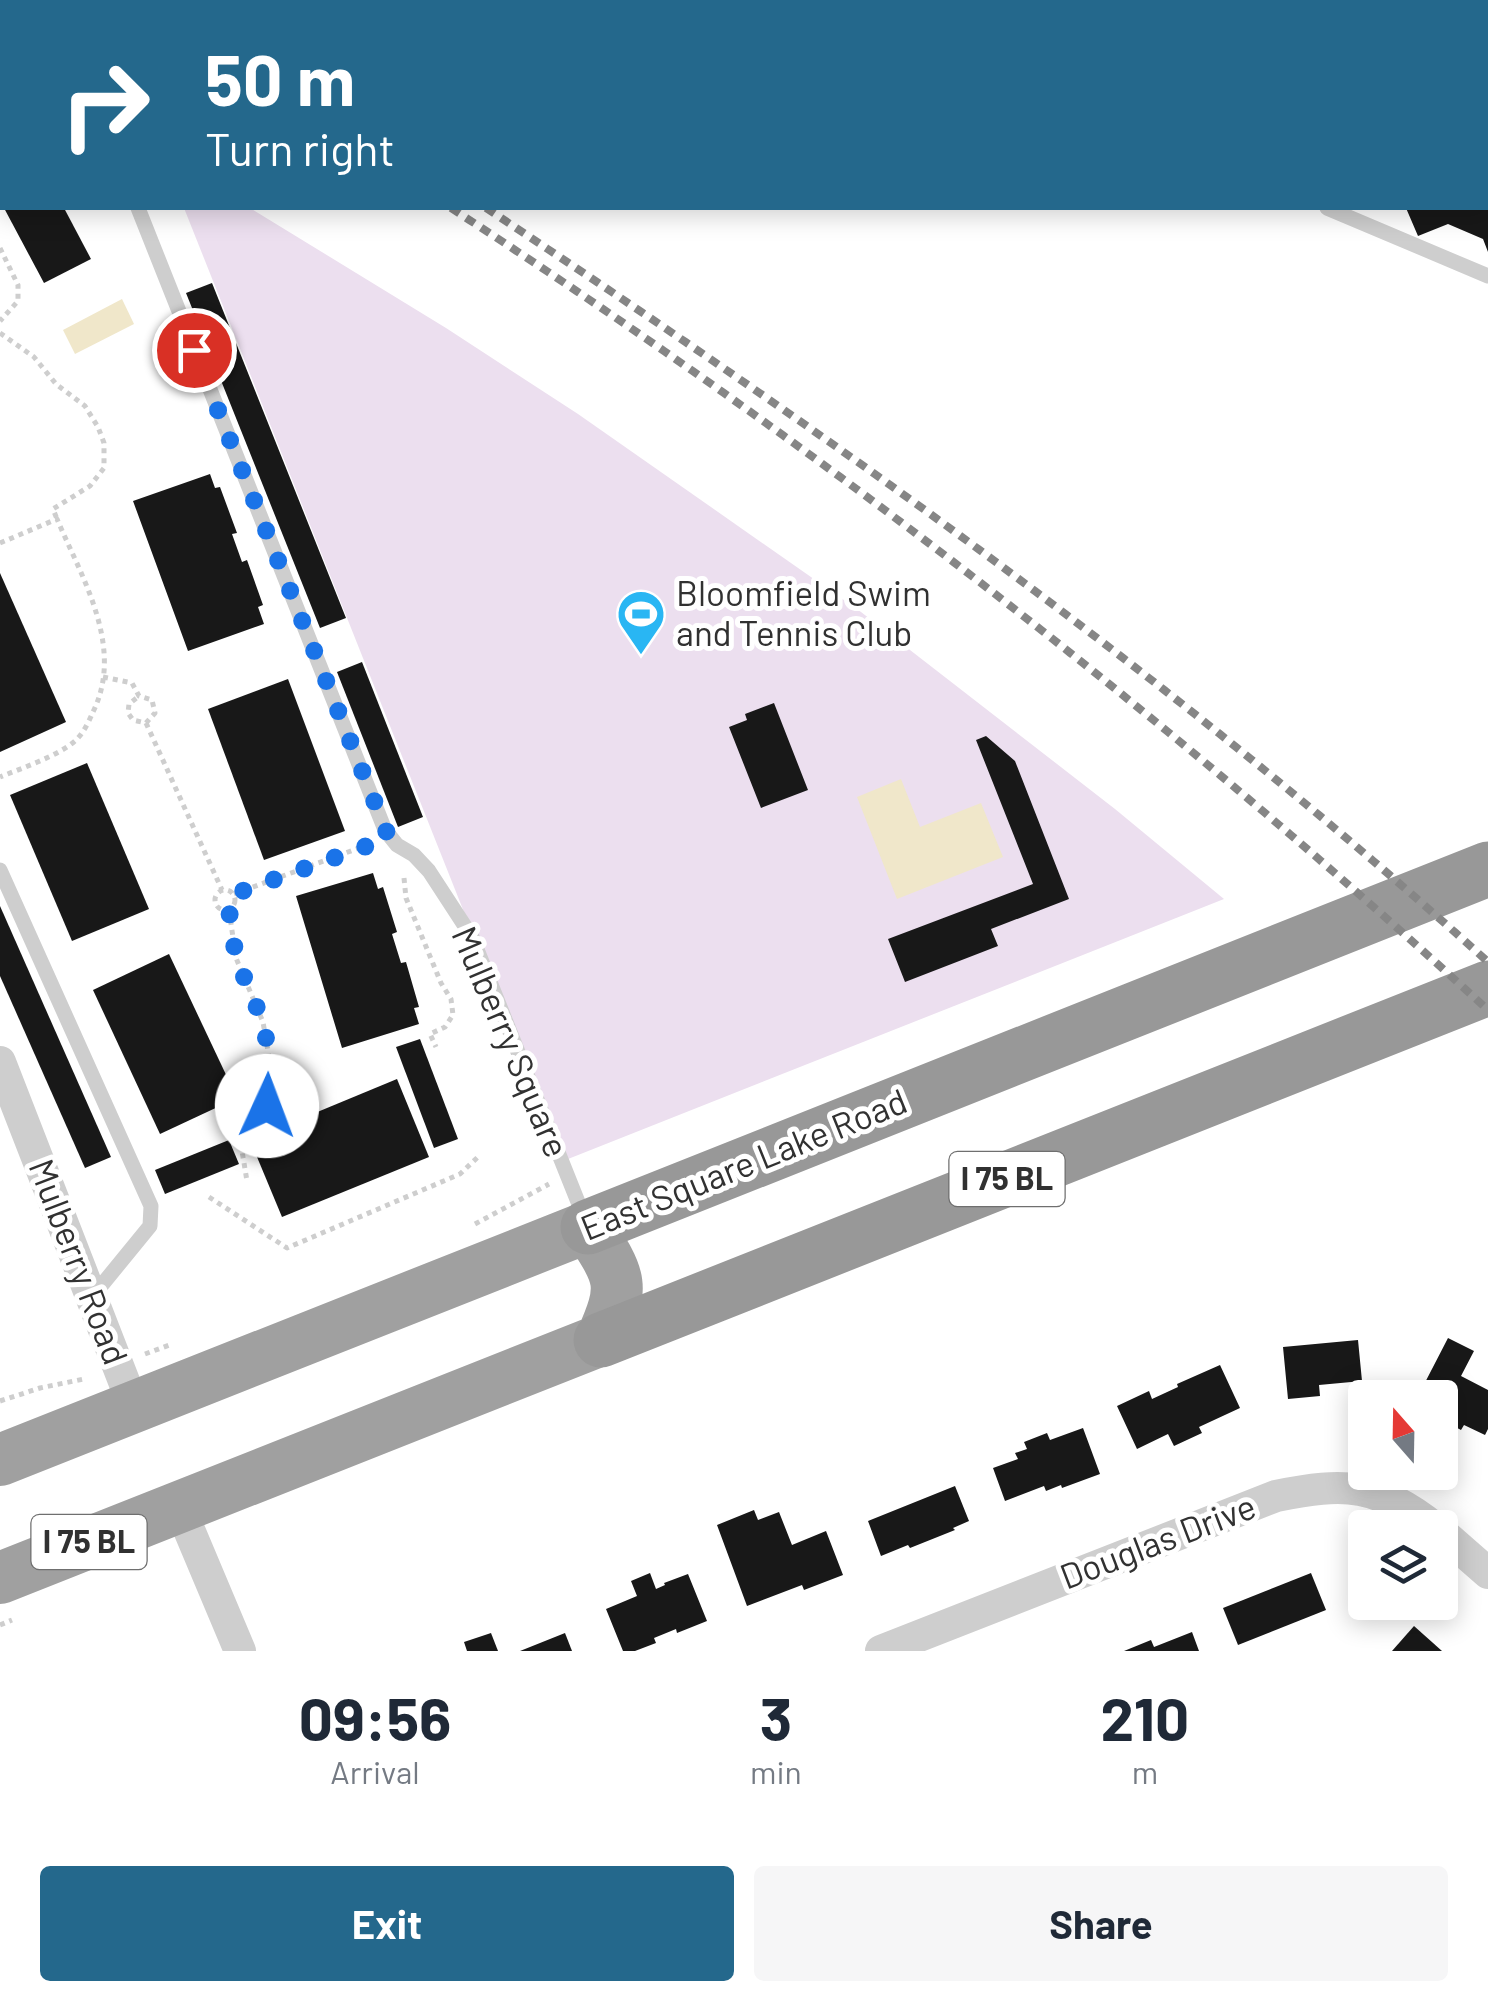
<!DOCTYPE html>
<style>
:root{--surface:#fff;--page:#f6f6f7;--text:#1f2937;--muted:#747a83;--accent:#24688c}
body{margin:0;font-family:Barlow,sans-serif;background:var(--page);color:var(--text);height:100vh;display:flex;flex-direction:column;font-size:38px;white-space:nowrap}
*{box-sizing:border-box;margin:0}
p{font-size:32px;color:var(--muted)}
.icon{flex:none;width:55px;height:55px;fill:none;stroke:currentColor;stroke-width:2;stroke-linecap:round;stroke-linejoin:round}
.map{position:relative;height:1651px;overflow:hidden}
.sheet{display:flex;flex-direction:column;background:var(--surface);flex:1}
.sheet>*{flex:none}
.hud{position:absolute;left:0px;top:0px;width:1490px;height:210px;box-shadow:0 5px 25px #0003;background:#24688c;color:#fff;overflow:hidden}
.needle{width:65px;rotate:340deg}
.controls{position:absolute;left:1348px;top:1380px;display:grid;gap:20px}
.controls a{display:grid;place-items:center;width:110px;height:110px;border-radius:10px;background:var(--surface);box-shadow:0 5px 25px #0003;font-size:50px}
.pin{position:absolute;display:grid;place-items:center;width:85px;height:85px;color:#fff;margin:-42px;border:5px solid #fff;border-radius:50%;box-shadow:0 2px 10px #0007}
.me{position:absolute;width:110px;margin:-55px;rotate:2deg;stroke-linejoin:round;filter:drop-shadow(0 0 8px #0008)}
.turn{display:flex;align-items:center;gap:35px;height:210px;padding:0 40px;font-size:45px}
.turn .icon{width:130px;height:130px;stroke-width:2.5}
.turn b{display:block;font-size:70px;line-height:85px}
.eta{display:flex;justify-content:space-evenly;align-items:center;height:170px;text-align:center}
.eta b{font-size:60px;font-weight:700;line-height:70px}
.button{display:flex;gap:20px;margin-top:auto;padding:20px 40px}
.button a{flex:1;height:115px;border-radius:10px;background:var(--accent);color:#fff;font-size:40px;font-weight:700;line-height:115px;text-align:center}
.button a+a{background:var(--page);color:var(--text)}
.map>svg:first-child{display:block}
.green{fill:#ecdfef}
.water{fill:#f0e7ca}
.building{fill:#181818}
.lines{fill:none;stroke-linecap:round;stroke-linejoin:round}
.path{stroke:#cecece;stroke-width:5;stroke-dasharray:5 5;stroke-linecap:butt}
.service{stroke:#cecece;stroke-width:15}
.minor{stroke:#cecece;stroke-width:32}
.trunk{stroke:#a0a0a0;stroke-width:52}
.motorway{stroke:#989898;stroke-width:55}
.rail{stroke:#868686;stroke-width:8;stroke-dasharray:10 8;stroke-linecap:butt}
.route{stroke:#1a73e8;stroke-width:18;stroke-dasharray:0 32.4}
.labels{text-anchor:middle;stroke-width:10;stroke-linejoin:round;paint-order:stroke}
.shield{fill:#fff;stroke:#6f6f6f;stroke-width:2.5}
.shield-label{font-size:32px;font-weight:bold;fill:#313131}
.poi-label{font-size:35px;fill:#313131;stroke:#fff;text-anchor:start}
.street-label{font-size:35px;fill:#313131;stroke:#fff}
</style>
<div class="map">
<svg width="1488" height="1651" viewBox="0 0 1488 1651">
<rect width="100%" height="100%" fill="#fff"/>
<polygon class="green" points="184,208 250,208 446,328 578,414 861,612 1115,809 1224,899 563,1161"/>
<g class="water">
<polygon points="122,299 134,324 75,354 63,330"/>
<polygon points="901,779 920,827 981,803 1003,857 897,899 857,797"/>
</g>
<g class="building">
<polygon points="4,208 64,208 91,259 44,283"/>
<polygon points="1406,208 1488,208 1488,252 1483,239 1448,224 1418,236"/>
<polygon points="212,283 346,618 320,628 186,293"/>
<polygon points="210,474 215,488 220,487 237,533 232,534 242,562 247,560 263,605 258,607 264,624 188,651 133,501"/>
<polygon points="0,573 66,722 0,752"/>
<polygon points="362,662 423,817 398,827 337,672"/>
<polygon points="288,679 345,831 264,860 208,709"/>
<polygon points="774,703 808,790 761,808 729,727 747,720 745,714"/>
<polygon points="986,736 1015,761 1069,899 991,929 998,946 905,982 888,939 1033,884 976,740"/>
<polygon points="87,763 149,909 72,941 10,795"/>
<polygon points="373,873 378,889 383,887 397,932 392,934 401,963 406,962 419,1007 414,1008 419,1024 342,1048 296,896"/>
<polygon points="0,906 111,1157 85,1168 0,976"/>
<polygon points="169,954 237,1098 160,1134 93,990"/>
<polygon points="420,1039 458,1139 434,1148 396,1047"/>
<polygon points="397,1079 429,1157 282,1217 250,1140"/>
<polygon points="229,1140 239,1164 165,1194 155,1170"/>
<polygon points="1448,1338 1474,1351 1461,1376 1488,1390 1488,1429 1485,1435 1464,1425 1461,1430 1444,1421 1440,1429 1440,1398 1417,1398"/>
<polygon points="1358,1340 1362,1381 1319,1385 1320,1396 1288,1399 1283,1347"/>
<polygon points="1220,1365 1240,1408 1199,1427 1202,1433 1174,1446 1168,1434 1137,1449 1117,1406 1149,1391 1152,1399 1178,1387 1177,1384"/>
<polygon points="1083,1428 1100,1474 1062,1488 1061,1485 1046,1491 1044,1486 1005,1501 993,1468 1018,1459 1015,1453 1027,1449 1024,1442 1047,1433 1050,1440"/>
<polygon points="955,1486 969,1521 953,1528 955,1530 910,1548 908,1545 881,1556 868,1521"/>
<polygon points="754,1510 758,1520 779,1512 792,1545 826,1531 843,1575 804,1590 802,1585 747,1606 717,1525"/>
<polygon points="650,1573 656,1589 665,1585 664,1583 688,1574 707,1621 677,1633 676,1629 654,1638 656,1643 635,1651 623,1651 606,1609 637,1596 631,1581"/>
<polygon points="1311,1573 1326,1610 1238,1645 1223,1608"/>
<polygon points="1414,1626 1442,1651 1392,1651"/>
<polygon points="1192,1632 1199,1651 1124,1651 1151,1640 1154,1647"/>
<polygon points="491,1633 498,1651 467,1651 464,1642"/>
<polygon points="565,1633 572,1651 520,1651"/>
</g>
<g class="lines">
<g class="path">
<polyline points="0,182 2,181"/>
<polyline points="0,248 18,285 18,301 0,321"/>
<polyline points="0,333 34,357 56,384 85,406 98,427 104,443 104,468 90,486 53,509 57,519"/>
<path d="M 0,543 L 57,519 C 82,578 125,647 93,712 C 89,721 84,732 77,739 C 61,755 22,768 0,777"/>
<polyline points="103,677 132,683 139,696 152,700 155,713 146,723 133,720 128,713 129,704 139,696"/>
<polyline points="146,723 222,890"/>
<polyline points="404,878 406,898 441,983 451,999 453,1015 445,1027 430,1034 436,1047"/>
<circle cx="225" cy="900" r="10"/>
<polyline points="234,894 367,845"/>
<polyline points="229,910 236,958 263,1022 271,1069 272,1092 267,1106 255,1119 242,1136 242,1151 247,1181"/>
<polyline points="209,1197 287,1248 460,1174 479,1156"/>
<polyline points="475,1224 549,1184"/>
<polyline points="145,1354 172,1344"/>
<polyline points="0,1401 40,1388 84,1379"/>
<polyline points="0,1625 12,1620"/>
</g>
<g class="service">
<polyline points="1183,2 1184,0"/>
<polyline points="1270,2 1271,0"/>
<polyline points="0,114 2,115"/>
<polyline points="138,208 385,830 397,845 414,855 429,871 472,937 584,1217"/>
<polyline points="1327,208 1488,276"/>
<polyline points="0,870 151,1206 150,1226 92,1297"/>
</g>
<g class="minor">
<polyline points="0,1062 134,1407"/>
<polyline points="179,1506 240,1651"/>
<polyline points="1440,1531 1488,1573"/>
<path d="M 881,1651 L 1276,1496 C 1345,1482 1378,1483 1435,1528"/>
</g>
<path class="trunk" d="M 0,1460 L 588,1227 C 621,1278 626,1284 601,1340 L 0,1578"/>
<g class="motorway">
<polyline points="588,1227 1488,869"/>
<polyline points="601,1340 1488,988"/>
</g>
<g class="rail">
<polyline points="113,0 118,2"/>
<polyline points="151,0 155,2"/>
<path d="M 451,208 C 818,446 1166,714 1488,1010"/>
<path d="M 486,208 C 835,439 1178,681 1488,962"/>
</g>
</g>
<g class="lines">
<polyline class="route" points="194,350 389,838 234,894 235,902 229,910 236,958 263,1022 272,1070 272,1092 267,1106"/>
</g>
<defs>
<g id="stadium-pin" transform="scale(2.5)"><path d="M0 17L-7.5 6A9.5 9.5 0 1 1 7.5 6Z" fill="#29b6f3" stroke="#fff"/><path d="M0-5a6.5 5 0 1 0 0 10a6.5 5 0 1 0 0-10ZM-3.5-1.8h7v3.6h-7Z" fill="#fff"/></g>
</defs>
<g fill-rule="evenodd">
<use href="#stadium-pin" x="641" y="614"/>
</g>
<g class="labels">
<g class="shield">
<rect x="949.5" y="1152" width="115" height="54" rx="8"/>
<rect x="31.5" y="1515" width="115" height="54" rx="8"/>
</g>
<g class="shield-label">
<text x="1007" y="1190">I 75 BL</text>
<text x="89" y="1553">I 75 BL</text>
</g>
<g class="poi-label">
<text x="676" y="606">Bloomfield Swim<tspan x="676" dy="40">and Tennis Club</tspan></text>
</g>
<g class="street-label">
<text transform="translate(510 1042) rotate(67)" y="12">Mulberry Square</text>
<text transform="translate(744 1165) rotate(-22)" y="12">East Square Lake Road</text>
<text transform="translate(78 1262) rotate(69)" y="12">Mulberry Road</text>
<text transform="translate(1158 1542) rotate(-21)" y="12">Douglas Drive</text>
</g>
</g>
</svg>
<div class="controls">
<a><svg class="needle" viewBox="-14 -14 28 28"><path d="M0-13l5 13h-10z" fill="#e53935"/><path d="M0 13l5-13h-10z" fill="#747a83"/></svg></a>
<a><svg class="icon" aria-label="layers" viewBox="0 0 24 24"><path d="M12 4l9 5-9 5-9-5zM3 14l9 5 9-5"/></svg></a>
</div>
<div class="pin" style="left:194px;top:350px;background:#d93025"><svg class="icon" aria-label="arrive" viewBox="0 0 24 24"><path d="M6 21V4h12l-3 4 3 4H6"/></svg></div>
<svg class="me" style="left:267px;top:1106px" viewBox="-20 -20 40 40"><circle r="19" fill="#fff"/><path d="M0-13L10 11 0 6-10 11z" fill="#1a73e8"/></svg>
<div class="hud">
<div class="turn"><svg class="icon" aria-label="right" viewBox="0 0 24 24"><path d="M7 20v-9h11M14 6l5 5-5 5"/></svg><div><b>50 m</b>Turn right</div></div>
</div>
</div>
<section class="sheet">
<div class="eta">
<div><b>09:56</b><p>Arrival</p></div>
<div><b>3</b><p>min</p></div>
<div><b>210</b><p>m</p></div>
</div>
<div class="button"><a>Exit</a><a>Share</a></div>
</section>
